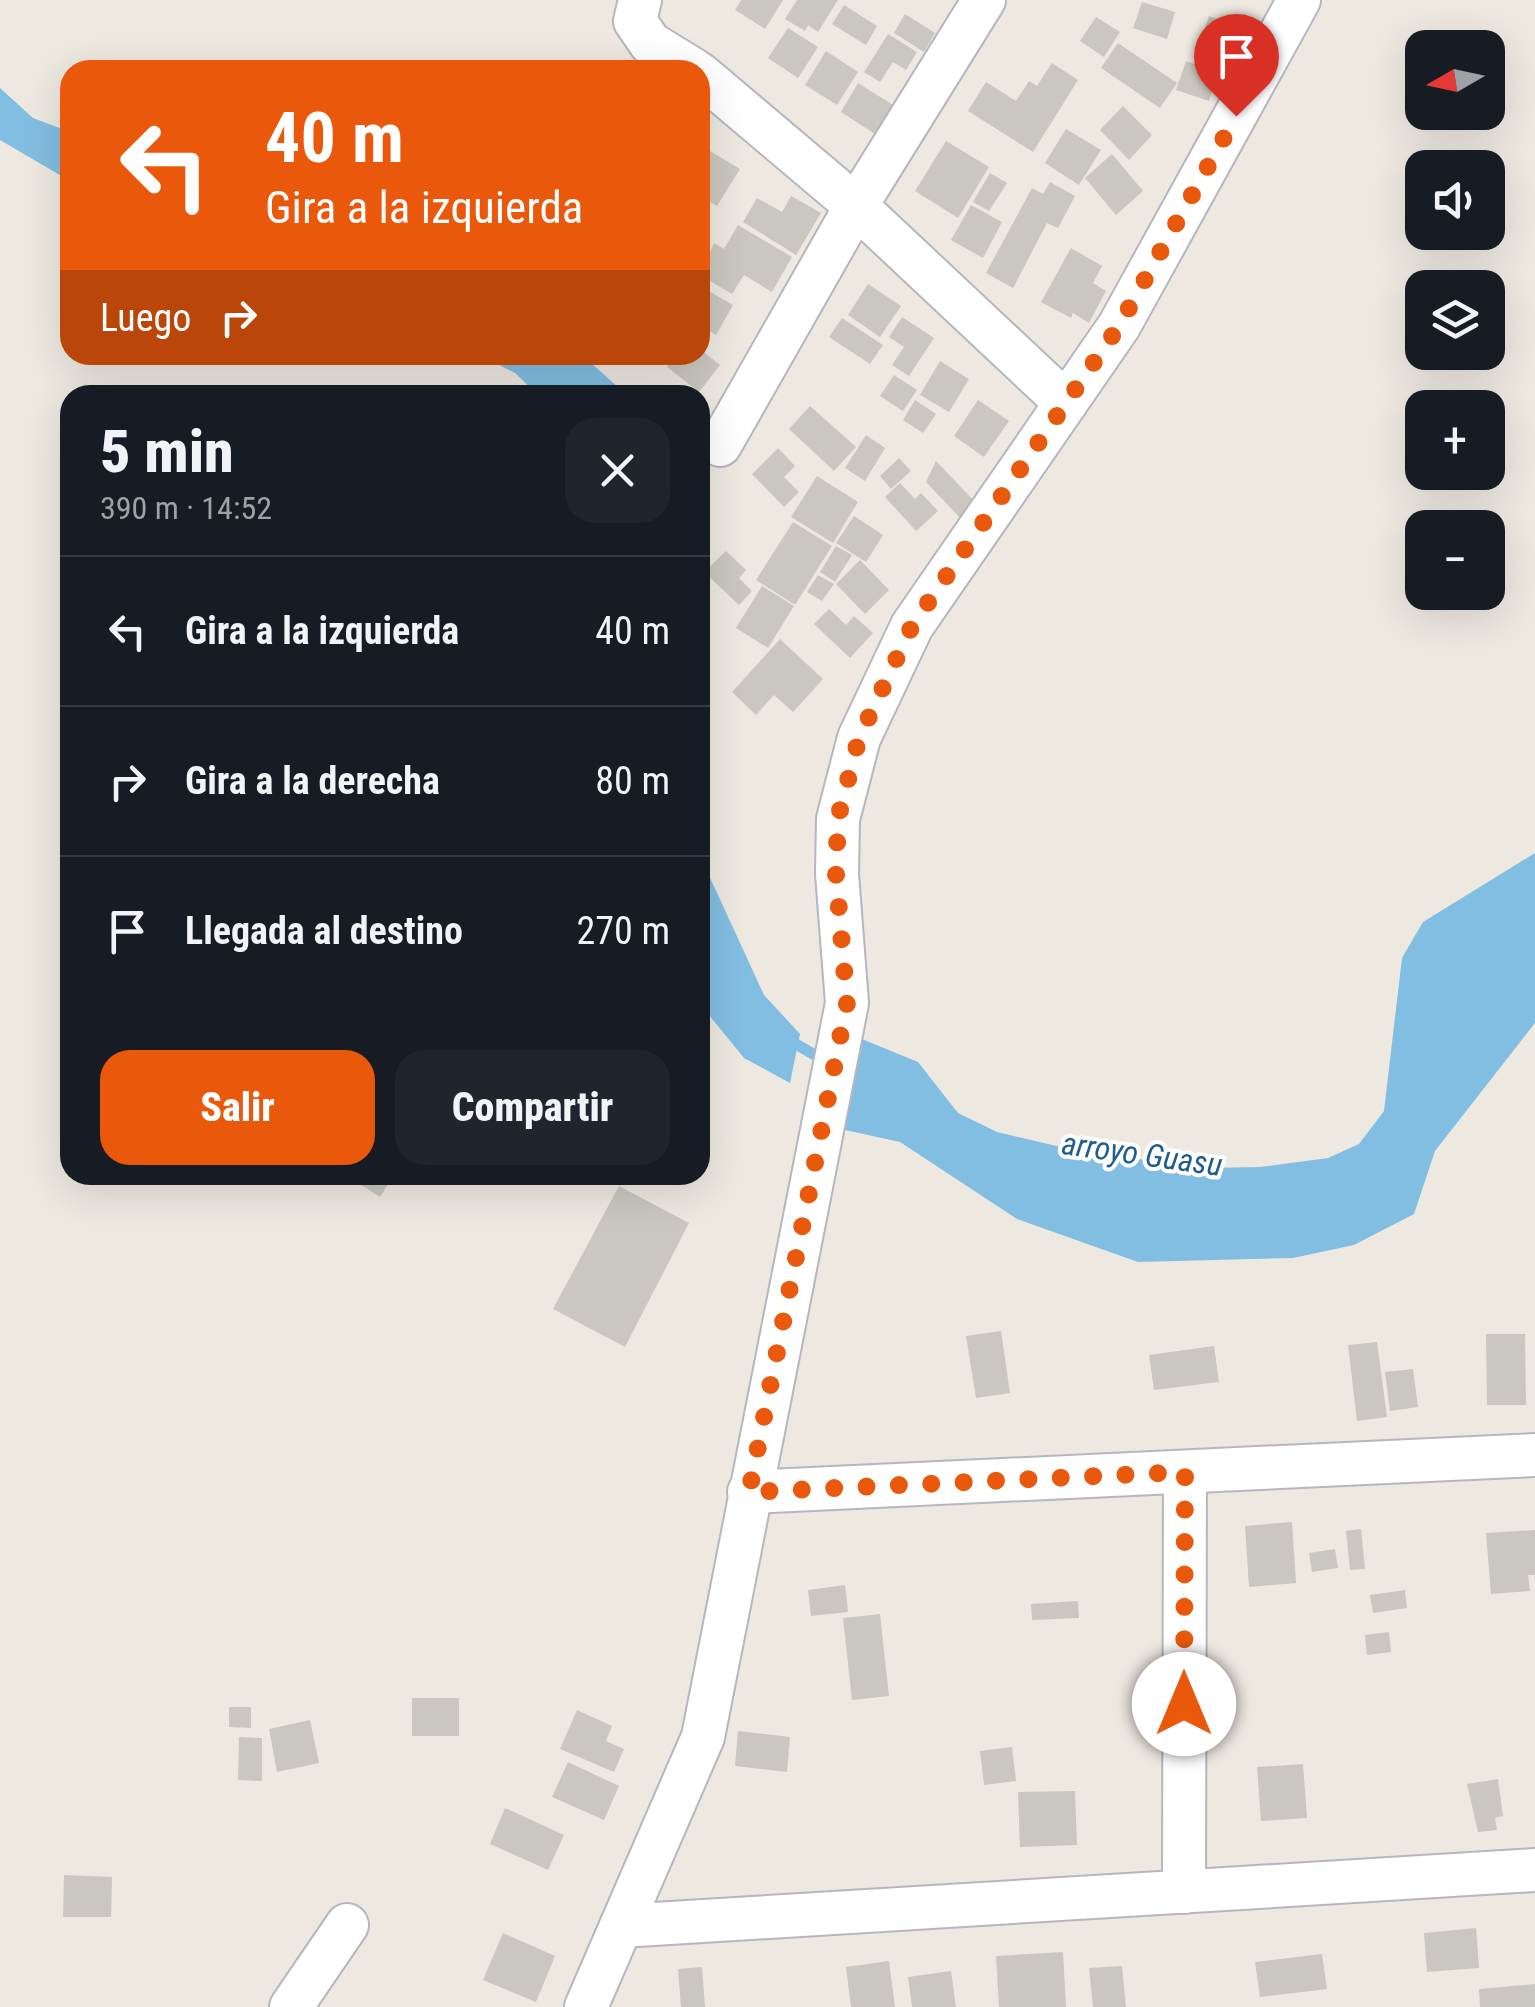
<!DOCTYPE html>
<html lang="es">
<meta charset="utf-8">
<style>
:root{--surface:#171b24;--page:#20242c;--text:#f1f3f6;--muted:#9ea1a6;--line:#363941;--accent:#ea580c}
body{margin:0;font-family:"Roboto Condensed",sans-serif;background:var(--page);color:var(--text);height:100vh;display:flex;flex-direction:column;font-size:38px;white-space:nowrap}
*{box-sizing:border-box;margin:0}
p{font-size:32px;color:var(--muted)}
.icon{flex:none;width:55px;height:55px;fill:none;stroke:currentColor;stroke-width:2;stroke-linecap:round;stroke-linejoin:round}
.map{position:relative;flex:1;overflow:hidden}
.sheet{position:absolute;left:60px;top:385px;width:650px;height:800px;display:flex;flex-direction:column;background:var(--surface);border-radius:30px;box-shadow:0 10px 40px #0002}
.sheet>*{flex:none}
.top-card{position:absolute;left:60px;top:60px;width:650px;height:305px;border-radius:30px;box-shadow:0 10px 40px #0002;background:#ea580c;color:#fff;overflow:hidden}
.needle{width:65px;rotate:261deg}
.tools{position:absolute;left:1405px;top:30px;display:grid;gap:20px}
.tools a{display:grid;place-items:center;width:100px;height:100px;border-radius:20px;background:var(--surface);box-shadow:0 10px 40px #0002;font-size:50px}
.pin{position:absolute;display:grid;place-items:center;width:85px;height:85px;color:#fff;margin:-102px -42px;border-radius:50% 50% 50% 0;rotate:-45deg;box-shadow:0 0 10px #0007}
.pin .icon{rotate:45deg}
.me{position:absolute;width:110px;margin:-55px;rotate:0deg;stroke-linejoin:round;filter:drop-shadow(0 0 8px #0008)}
.turn{display:flex;align-items:center;gap:35px;height:210px;padding:0 40px;font-size:45px}
.turn .icon{width:130px;height:130px;stroke-width:2.5}
.turn b{display:block;font-size:70px;line-height:85px}
.then{display:flex;align-items:center;height:95px;padding:0 40px;background:#0003;gap:20px;font-size:38px}
.round{display:grid;place-items:center;flex:none;width:105px;height:105px;border-radius:30px;background:var(--page)}
.overview{display:flex;align-items:center;justify-content:space-between;height:170px;padding:0 40px}
h1{font-size:60px;font-weight:800;line-height:75px}
.button{display:flex;gap:20px;margin-top:auto;padding:20px 40px}
.button a{flex:1;height:115px;border-radius:30px;background:var(--accent);color:#fff;font-size:40px;font-weight:800;line-height:115px;text-align:center}
.button a+a{background:var(--page);color:var(--text)}
ul{padding:0;list-style:none}
li{display:flex;align-items:center;gap:30px;height:150px;padding:0 40px;border-top:2px solid var(--line)}
li div{flex:1}
li b{display:block;font-size:38px}
li em{font-style:normal}
.map>svg:first-child{display:block}
.water{fill:#82bee1}
.lines{fill:none;stroke-linecap:round;stroke-linejoin:round}
.stream{stroke:#82bee1;stroke-width:11}
.building{fill:#c9c7bf}
.street-casing{stroke:#b5b6bf;stroke-width:46}
.street{stroke:#fff;stroke-width:42}
.route{stroke:#ea580c;stroke-width:18;stroke-dasharray:0 32.4}
.labels{text-anchor:middle;stroke-width:8;stroke-linejoin:round;paint-order:stroke}
.water-label{font-size:32px;font-style:italic;fill:#1f5d8f;stroke:#fff}
</style>
<div class="map">
<svg width="1535" height="2007" viewBox="0 0 1535 2007">
<rect width="100%" height="100%" fill="#ede9e1"/>
<g class="water">
<polygon points="0,88 33,118 70,132 70,181 0,140"/>
<polygon points="480,355 582,355 627,395 538,395 515,373"/>
<polygon points="1535,853 1535,1023 1435,1151 1414,1214 1354,1245 1293,1258 1138,1262 1017,1219 900,1142 836,1128 852,1035 918,1062 958,1113 997,1132 1078,1151 1206,1168 1260,1167 1328,1158 1359,1144 1384,1111 1402,958 1423,922"/>
<polygon points="700,856 764,995 800,1034 790,1083 744,1058 700,1004"/>
</g>
<g class="lines">
<polyline class="stream" points="789,1040 825,1061"/>
</g>
<g class="building">
<polygon points="741,0 783,0 765,29 735,10"/>
<polygon points="797,0 838,0 818,32 808,25 805,31 785,19"/>
<polygon points="1142,2 1175,12 1167,39 1133,28"/>
<polygon points="844,5 877,26 866,45 832,24"/>
<polygon points="905,14 935,33 924,52 894,33"/>
<polygon points="1209,16 1245,29 1234,61 1198,49"/>
<polygon points="1096,17 1120,32 1104,57 1080,41"/>
<polygon points="788,28 818,47 798,78 768,58"/>
<polygon points="888,34 917,52 906,70 893,62 880,82 864,72"/>
<polygon points="1118,43 1177,83 1160,108 1101,68"/>
<polygon points="826,51 858,72 837,105 805,85"/>
<polygon points="1186,61 1218,72 1209,101 1176,90"/>
<polygon points="1052,63 1078,80 1033,152 968,111 986,82 1016,101 1029,81 1037,86"/>
<polygon points="858,83 893,105 875,134 841,112"/>
<polygon points="1123,106 1152,135 1129,160 1100,130"/>
<polygon points="1066,129 1101,150 1079,185 1045,163"/>
<polygon points="946,141 989,167 958,218 915,191"/>
<polygon points="710,151 740,169 717,206 700,196 709,179 700,173 700,166"/>
<polygon points="1112,154 1143,191 1116,215 1085,178"/>
<polygon points="990,173 1007,183 989,211 973,202"/>
<polygon points="1050,182 1075,196 1058,228 1047,223 1013,288 986,273 1032,188 1043,194"/>
<polygon points="791,196 821,213 796,255 743,222 757,198 782,212"/>
<polygon points="971,205 1002,222 983,258 951,240"/>
<polygon points="738,225 792,257 772,292 744,275 732,294 700,275 714,243 724,249"/>
<polygon points="1071,248 1102,266 1093,283 1106,291 1089,323 1073,313 1071,318 1041,302"/>
<polygon points="868,284 901,306 880,337 848,315"/>
<polygon points="700,286 733,305 716,335 700,325"/>
<polygon points="902,317 934,338 909,376 892,365 904,347 889,337"/>
<polygon points="842,318 883,345 870,364 829,337"/>
<polygon points="700,349 720,365 699,392 667,367 676,355 700,355"/>
<polygon points="940,361 969,379 949,412 920,395"/>
<polygon points="894,375 917,390 903,411 880,396"/>
<polygon points="915,400 936,414 923,433 903,420"/>
<polygon points="978,400 1009,421 984,457 954,436"/>
<polygon points="810,406 856,447 834,471 789,429"/>
<polygon points="866,435 885,448 865,481 845,468"/>
<polygon points="778,448 795,466 784,477 799,492 784,507 752,474"/>
<polygon points="899,458 911,471 891,489 880,476"/>
<polygon points="936,461 976,503 964,522 926,482"/>
<polygon points="817,476 858,502 833,543 791,517"/>
<polygon points="900,483 915,499 921,493 938,511 916,531 885,497"/>
<polygon points="854,516 883,535 866,562 836,543"/>
<polygon points="793,522 832,546 795,605 756,580"/>
<polygon points="836,546 852,555 835,582 820,572"/>
<polygon points="726,551 746,570 739,578 752,591 739,605 704,572"/>
<polygon points="860,560 889,590 865,614 836,584"/>
<polygon points="818,575 834,584 822,601 807,592"/>
<polygon points="762,586 794,606 768,648 736,628"/>
<polygon points="829,609 846,625 854,616 873,633 850,658 814,624"/>
<polygon points="780,639 823,679 793,712 774,695 756,715 732,692"/>
<polygon points="354,1175 394,1175 380,1197 352,1179"/>
<polygon points="619,1186 689,1223 625,1347 553,1309"/>
<polygon points="1001,1331 1010,1393 976,1398 966,1336"/>
<polygon points="1486,1334 1525,1334 1526,1405 1487,1405"/>
<polygon points="1377,1342 1387,1417 1357,1421 1348,1345"/>
<polygon points="1214,1346 1219,1382 1154,1390 1149,1355"/>
<polygon points="1413,1369 1418,1407 1390,1411 1385,1372"/>
<polygon points="1292,1522 1296,1583 1249,1587 1245,1526"/>
<polygon points="1361,1529 1365,1569 1350,1570 1346,1531"/>
<polygon points="1535,1530 1535,1575 1528,1575 1530,1591 1491,1594 1486,1533"/>
<polygon points="1335,1549 1338,1568 1312,1572 1309,1553"/>
<polygon points="845,1585 848,1612 811,1616 808,1590"/>
<polygon points="1405,1590 1407,1608 1373,1613 1370,1595"/>
<polygon points="1078,1601 1079,1618 1032,1620 1031,1604"/>
<polygon points="880,1614 889,1696 852,1700 843,1618"/>
<polygon points="1389,1632 1391,1652 1367,1655 1365,1635"/>
<rect x="412" y="1698" width="47" height="38"/>
<polygon points="229,1707 251,1707 251,1728 229,1727"/>
<polygon points="577,1710 612,1726 606,1741 624,1749 614,1772 560,1749"/>
<polygon points="310,1720 319,1763 277,1772 269,1729"/>
<polygon points="738,1731 790,1737 787,1772 735,1766"/>
<polygon points="239,1737 262,1738 262,1781 238,1780"/>
<polygon points="1012,1747 1016,1781 984,1785 980,1751"/>
<polygon points="568,1762 619,1786 604,1820 552,1797"/>
<polygon points="1303,1764 1307,1818 1261,1821 1257,1767"/>
<polygon points="1498,1779 1503,1816 1495,1818 1497,1830 1478,1832 1467,1784"/>
<polygon points="1075,1791 1077,1845 1020,1847 1018,1792"/>
<polygon points="505,1808 564,1835 548,1870 490,1844"/>
<polygon points="64,1875 112,1877 111,1917 63,1917"/>
<polygon points="1476,1928 1479,1968 1427,1972 1424,1933"/>
<polygon points="503,1933 555,1956 536,2002 483,1980"/>
<polygon points="1063,1952 1066,2007 999,2007 996,1956"/>
<polygon points="1322,1954 1327,1989 1260,1997 1255,1962"/>
<polygon points="889,1961 895,2007 851,2007 846,1967"/>
<polygon points="1122,1966 1126,2007 1093,2007 1089,1968"/>
<polygon points="702,1967 705,2007 681,2007 678,1969"/>
<polygon points="951,1971 956,2007 912,2007 908,1977"/>
<polygon points="1535,1984 1535,2007 1480,2007 1479,1989"/>
</g>
<g class="lines">
<g class="street-casing">
<g id="street">
<polyline points="640,0 635,21 650,43 694,70"/>
<polyline points="700,74 856,206 1066,403"/>
<polyline points="720,445 856,206 984,0"/>
<polyline points="749,1492 1535,1455"/>
<polyline points="1184,1892 1185,1472"/>
<polyline points="621,1926 1535,1870"/>
<polyline points="291,2007 347,1925"/>
<polyline points="586,2007 703,1737 847,1003 837,874 838,819 859,738 912,626 1119,326 1299,0"/>
</g>
</g>
<use href="#street" class="street"/>
</g>
<g class="lines">
<polyline class="route" points="1184,1704 1185,1472 749,1492 847,1003 836,874 838,818 859,738 912,626 1119,326 1236,116"/>
</g>
<g class="labels">
<g class="water-label">
<text transform="translate(1142 1154) rotate(8)" y="11">arroyo Guasu</text>
</g>
</g>
</svg>
<div class="tools">
<a><svg class="needle" viewBox="-14 -14 28 28"><path d="M0-13l5 13h-10z" fill="#e53935"/><path d="M0 13l5-13h-10z" fill="#9ea1a6"/></svg></a>
<a><svg class="icon" aria-label="sound" viewBox="0 0 24 24"><path d="M4 9h4l5-4v14l-5-4H4zM17 9q2 3 0 6"/></svg></a>
<a><svg class="icon" aria-label="layers" viewBox="0 0 24 24"><path d="M12 4l9 5-9 5-9-5zM3 14l9 5 9-5"/></svg></a>
<a>+</a>
<a>−</a>
</div>
<div class="pin" style="left:1236px;top:116px;background:#d93025"><svg class="icon" aria-label="arrive" viewBox="0 0 24 24"><path d="M6 21V4h12l-3 4 3 4H6"/></svg></div>
<svg class="me" style="left:1184px;top:1704px" viewBox="-20 -20 40 40"><circle r="19" fill="#fff"/><path d="M0-13L10 11 0 6-10 11z" fill="#ea580c"/></svg>
<div class="top-card">
<div class="turn"><svg class="icon" aria-label="left" viewBox="0 0 24 24"><path d="M17 20v-9H6M10 6l-5 5 5 5"/></svg><div><b>40 m</b>Gira a la izquierda</div></div>
<div class="then">Luego<svg class="icon" aria-label="right" viewBox="0 0 24 24"><path d="M7 20v-9h11M14 6l5 5-5 5"/></svg></div>
</div>
<section class="sheet">
<div class="overview"><div><h1>5 min</h1><p>390 m · 14:52</p></div><a class="round"><svg class="icon" aria-label="close" viewBox="0 0 24 24"><path d="M6 6l12 12M18 6L6 18"/></svg></a></div>
<ul>
<li><svg class="icon" aria-label="left" viewBox="0 0 24 24"><path d="M17 20v-9H6M10 6l-5 5 5 5"/></svg><div><b>Gira a la izquierda</b></div><em>40 m</em></li>
<li><svg class="icon" aria-label="right" viewBox="0 0 24 24"><path d="M7 20v-9h11M14 6l5 5-5 5"/></svg><div><b>Gira a la derecha</b></div><em>80 m</em></li>
<li><svg class="icon" aria-label="arrive" viewBox="0 0 24 24"><path d="M6 21V4h12l-3 4 3 4H6"/></svg><div><b>Llegada al destino</b></div><em>270 m</em></li>
</ul>
<div class="button"><a>Salir</a><a>Compartir</a></div>
</section>
</div>
